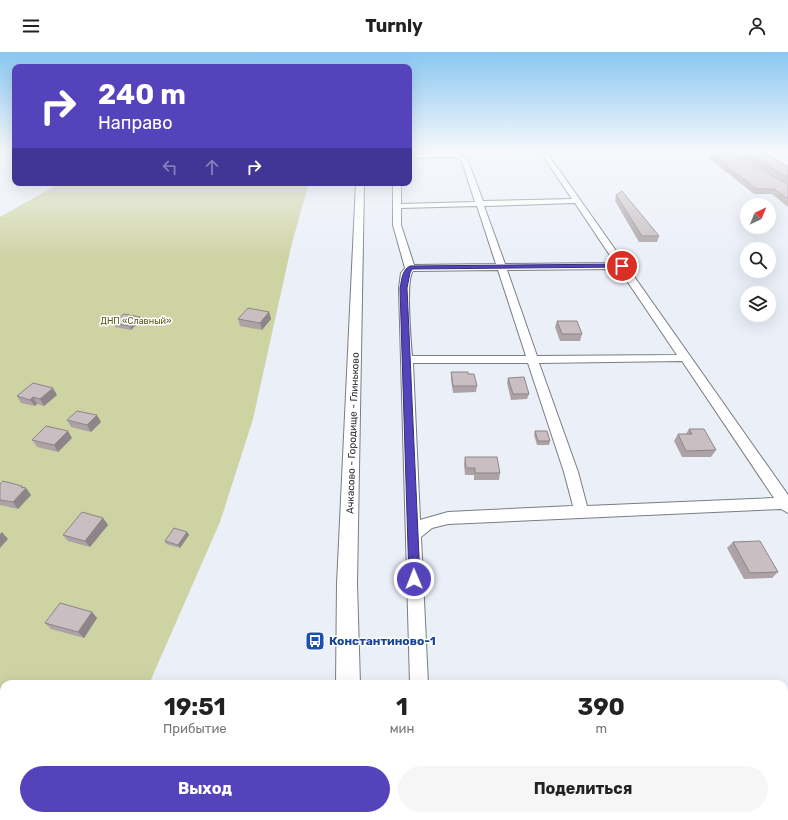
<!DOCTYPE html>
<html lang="ru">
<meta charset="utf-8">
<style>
:root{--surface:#fff;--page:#f6f6f6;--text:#222;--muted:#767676;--accent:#5443bb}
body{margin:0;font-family:Rubik,sans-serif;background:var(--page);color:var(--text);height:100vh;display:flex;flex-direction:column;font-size:15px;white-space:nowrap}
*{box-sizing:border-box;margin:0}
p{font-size:13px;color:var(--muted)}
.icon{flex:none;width:22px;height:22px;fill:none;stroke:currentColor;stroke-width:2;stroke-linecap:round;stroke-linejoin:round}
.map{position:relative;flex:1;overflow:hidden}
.panel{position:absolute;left:0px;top:628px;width:788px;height:140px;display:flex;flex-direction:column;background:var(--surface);border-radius:12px 12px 0 0;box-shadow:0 4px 16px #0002}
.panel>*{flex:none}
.guide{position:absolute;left:12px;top:12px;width:400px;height:122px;border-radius:8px;box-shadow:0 4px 16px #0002;background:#5443bb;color:#fff;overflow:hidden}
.needle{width:26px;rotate:44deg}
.tools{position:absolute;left:740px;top:146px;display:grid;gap:8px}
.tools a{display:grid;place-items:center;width:36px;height:36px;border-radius:50%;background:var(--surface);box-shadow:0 4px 16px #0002;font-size:20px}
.pin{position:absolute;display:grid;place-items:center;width:34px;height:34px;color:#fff;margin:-17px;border:2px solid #fff;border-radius:50%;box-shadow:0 1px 4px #0007}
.me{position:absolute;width:44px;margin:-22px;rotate:359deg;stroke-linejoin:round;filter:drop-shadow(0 0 3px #0008)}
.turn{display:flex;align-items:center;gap:14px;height:84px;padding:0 20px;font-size:18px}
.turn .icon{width:52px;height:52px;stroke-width:2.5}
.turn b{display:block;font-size:28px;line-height:34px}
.lanes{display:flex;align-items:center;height:38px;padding:0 20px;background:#0003;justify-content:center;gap:20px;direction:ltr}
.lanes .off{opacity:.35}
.eta{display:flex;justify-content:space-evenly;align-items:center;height:68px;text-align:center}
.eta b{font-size:24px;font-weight:700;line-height:28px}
.button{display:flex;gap:8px;margin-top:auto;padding:8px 20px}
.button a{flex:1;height:46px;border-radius:24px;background:var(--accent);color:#fff;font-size:16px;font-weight:700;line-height:46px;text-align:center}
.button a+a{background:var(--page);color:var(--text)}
header{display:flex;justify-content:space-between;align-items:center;height:52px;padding:0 20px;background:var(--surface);font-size:18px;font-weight:700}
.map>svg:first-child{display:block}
.built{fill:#dbe4f3}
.green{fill:#ced3a3}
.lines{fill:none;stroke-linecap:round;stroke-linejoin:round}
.minor-casing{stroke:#797d84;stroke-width:2}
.tertiary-casing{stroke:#797d84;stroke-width:2}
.minor{fill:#fff;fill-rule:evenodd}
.tertiary{fill:#fff;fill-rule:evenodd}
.wall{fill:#ada3a6}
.shaded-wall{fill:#8d8587}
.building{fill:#c9bec1;stroke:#8d8587}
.route{fill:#5443bb;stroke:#372c7a}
.labels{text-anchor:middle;stroke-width:3;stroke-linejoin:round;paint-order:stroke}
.far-park-label{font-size:9px;fill:#565914;stroke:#fff}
.street-label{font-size:10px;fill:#282a2d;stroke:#fff}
.near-transit-label{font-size:12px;font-weight:bold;fill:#164399;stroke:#fff;text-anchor:start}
</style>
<header><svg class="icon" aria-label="menu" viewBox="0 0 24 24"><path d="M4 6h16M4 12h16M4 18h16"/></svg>Turnly<svg class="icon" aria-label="person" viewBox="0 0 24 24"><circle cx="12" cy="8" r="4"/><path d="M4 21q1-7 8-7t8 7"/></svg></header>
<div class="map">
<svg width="788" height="768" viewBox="0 0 788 768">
<rect width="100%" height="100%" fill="#ebeff8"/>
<polygon class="built" points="784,726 788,726 788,768 414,768 419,764 784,764"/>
<polygon class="green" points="60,131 309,131 292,191 253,367 220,470 149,632 4,632 4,764 92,764 90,768 0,768 0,165"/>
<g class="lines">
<g class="minor-casing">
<g id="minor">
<path d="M 539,98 L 545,98 L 788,443 L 788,461 L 781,457 L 448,472 L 432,476 L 421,485 L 428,632 L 410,632 L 399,236 L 401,221 L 405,216 L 393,173 L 393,131 L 401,131 L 401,152 L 475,150 L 461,107 L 455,105 L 409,106 L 409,102 L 456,101 L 467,106 L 483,149 L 572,147 ZM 575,151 L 615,211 L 505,212 L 484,154 ZM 477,154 L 496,212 L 414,213 L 401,173 L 401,156 ZM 619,217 L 677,303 L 537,304 L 507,218 ZM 498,218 L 526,304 L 412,304 C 411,289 405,229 413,219 ZM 682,309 L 774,446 L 587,454 L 578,420 L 539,311 ZM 413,311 L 528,311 L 564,420 L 573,454 L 448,460 L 420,468 Z"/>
<polygon points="715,98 723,98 743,110 738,111"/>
<rect x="784" y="686" width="4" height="20"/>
</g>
</g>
<g class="tertiary-casing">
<g id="tertiary">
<polygon points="356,131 364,131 357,532 360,632 336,632 337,532"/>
<rect x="335" y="764" width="26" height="4"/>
</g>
</g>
<use href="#minor" class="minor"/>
<use href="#tertiary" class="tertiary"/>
</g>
<g class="wall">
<polygon points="744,101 788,115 788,132 741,106"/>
<polygon points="712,102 788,132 788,155 772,142 754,142 710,107"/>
<polygon points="616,143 659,184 657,190 639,190 615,149"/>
<polygon points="269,260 271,267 262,278 240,274 238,267"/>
<polygon points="140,265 141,268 131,278 115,275 113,271"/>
<polygon points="557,269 582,282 580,289 560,289 555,275"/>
<polygon points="451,320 468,322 477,334 476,340 453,341 451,327"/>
<polygon points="508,326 529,342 527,347 511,348 507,331"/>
<polygon points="57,343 44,354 37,352 35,354 21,351 17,344"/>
<polygon points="67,368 101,370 91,380 71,375"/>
<polygon points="689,377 716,398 711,405 682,405 674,389 678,382 686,382"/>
<polygon points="535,379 550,389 549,393 537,393 534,383"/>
<polygon points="72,386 58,400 37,395 32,388"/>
<polygon points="465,405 500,421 499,428 474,428 474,423 465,423 464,412"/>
<polygon points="0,432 26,436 31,443 18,457 0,453"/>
<polygon points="103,466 108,473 90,495 68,489 63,483"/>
<polygon points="187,480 189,483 180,496 166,492 165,489"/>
<polygon points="733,490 778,520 772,526 744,527 727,496"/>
<polygon points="92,560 97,566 84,586 51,577 45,571"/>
</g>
<g class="shaded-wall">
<polygon points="269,260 271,267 262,278 260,271"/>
<polygon points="140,265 141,268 131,278 130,274"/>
<polygon points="53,336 57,343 44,354 40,347"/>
<polygon points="33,345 37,352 35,354 30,348"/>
<polygon points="97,363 101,370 91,380 87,373"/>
<polygon points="68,379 72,386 58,400 54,393"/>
<polygon points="22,434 25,438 26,436 31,443 18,457 13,450"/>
<polygon points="103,466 108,473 90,495 85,489"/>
<polygon points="2,480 8,487 0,496 0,482"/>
<polygon points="187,480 189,483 180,496 178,493"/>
<polygon points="92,560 97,566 84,586 78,580"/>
</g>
<g class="building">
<polygon points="744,101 764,101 788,115 788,125"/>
<polygon points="712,102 730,102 788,132 788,147 774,137 756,137"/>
<polygon points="622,139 659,184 642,184 616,143"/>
<polygon points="248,256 269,260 260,271 238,267"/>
<polygon points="124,262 140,265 130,274 113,271"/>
<polygon points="557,269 577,269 582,282 562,282"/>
<polygon points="451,320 468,320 468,322 474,322 477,334 453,334"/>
<polygon points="524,325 529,342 513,342 508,326"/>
<polygon points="33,331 53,336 40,347 33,345 30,348 17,344"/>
<polygon points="77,359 97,363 87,373 67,368"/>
<polygon points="46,374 68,379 54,393 32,388"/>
<polygon points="689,377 704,377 716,398 686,399 678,382 692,382"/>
<polygon points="535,379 547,379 550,389 538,389"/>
<polygon points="465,405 497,405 500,421 475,421 475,416 466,416"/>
<polygon points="3,429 22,434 21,435 26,436 13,450 0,448 0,432"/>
<polygon points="82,460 103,466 85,489 63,483"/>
<polygon points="174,476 187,480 178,493 165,489"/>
<polygon points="760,489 778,520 750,521 733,490"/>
<polygon points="60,551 92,560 78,580 45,571"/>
<polygon points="0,764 14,768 0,768"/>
</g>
<linearGradient id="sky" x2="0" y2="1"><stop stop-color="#89c7f1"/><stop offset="0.48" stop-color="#f6f8fc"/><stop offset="1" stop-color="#f6f8fc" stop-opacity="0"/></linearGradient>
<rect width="788" height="206" fill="url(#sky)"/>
<path class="route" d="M 622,212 L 624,213 L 624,215 L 412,217 L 410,221 L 407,236 L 420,527 L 418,531 L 414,532 L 410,531 L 409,527 L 400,236 C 402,227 402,218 410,214 Z"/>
<defs>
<g id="bus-square" transform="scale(1)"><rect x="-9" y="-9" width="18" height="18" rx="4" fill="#1a4fb4" stroke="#fff"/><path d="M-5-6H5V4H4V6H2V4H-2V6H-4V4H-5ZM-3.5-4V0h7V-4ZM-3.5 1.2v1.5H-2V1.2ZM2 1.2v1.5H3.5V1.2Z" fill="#fff"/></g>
</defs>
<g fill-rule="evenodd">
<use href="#bus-square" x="315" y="589"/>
</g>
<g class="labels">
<g class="far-park-label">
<text x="136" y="272">ДНП «Славный»</text>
</g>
<g class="street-label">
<text transform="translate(352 381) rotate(-88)" y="4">Ачкасово - Городище - Глиньково</text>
</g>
<g class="near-transit-label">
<text x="329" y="593">Константиново-1</text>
</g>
</g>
</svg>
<div class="tools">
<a><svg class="needle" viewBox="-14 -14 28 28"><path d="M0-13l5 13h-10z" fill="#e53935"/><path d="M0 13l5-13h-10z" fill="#767676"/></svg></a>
<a><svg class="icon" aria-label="search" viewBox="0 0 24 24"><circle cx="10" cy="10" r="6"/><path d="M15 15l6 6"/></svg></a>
<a><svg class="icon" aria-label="layers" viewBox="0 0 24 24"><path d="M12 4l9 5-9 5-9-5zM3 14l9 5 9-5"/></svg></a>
</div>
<div class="pin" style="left:622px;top:214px;background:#d93025"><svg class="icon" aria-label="arrive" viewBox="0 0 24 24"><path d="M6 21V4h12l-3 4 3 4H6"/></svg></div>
<svg class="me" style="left:414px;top:527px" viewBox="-20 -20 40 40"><circle r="17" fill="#5443bb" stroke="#fff" stroke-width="3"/><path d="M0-11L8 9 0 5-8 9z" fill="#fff"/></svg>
<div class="guide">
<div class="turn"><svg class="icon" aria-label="right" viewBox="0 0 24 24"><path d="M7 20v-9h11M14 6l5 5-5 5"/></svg><div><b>240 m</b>Направо</div></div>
<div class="lanes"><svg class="icon off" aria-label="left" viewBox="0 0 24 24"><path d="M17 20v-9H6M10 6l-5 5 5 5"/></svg><svg class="icon off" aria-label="ahead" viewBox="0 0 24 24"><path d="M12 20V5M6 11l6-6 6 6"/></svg><svg class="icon" aria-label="right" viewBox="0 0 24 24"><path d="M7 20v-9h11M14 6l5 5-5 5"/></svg></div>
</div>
<section class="panel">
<div class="eta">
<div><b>19:51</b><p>Прибытие</p></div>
<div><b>1</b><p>мин</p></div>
<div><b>390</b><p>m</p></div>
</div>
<div class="button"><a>Выход</a><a>Поделиться</a></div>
</section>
</div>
